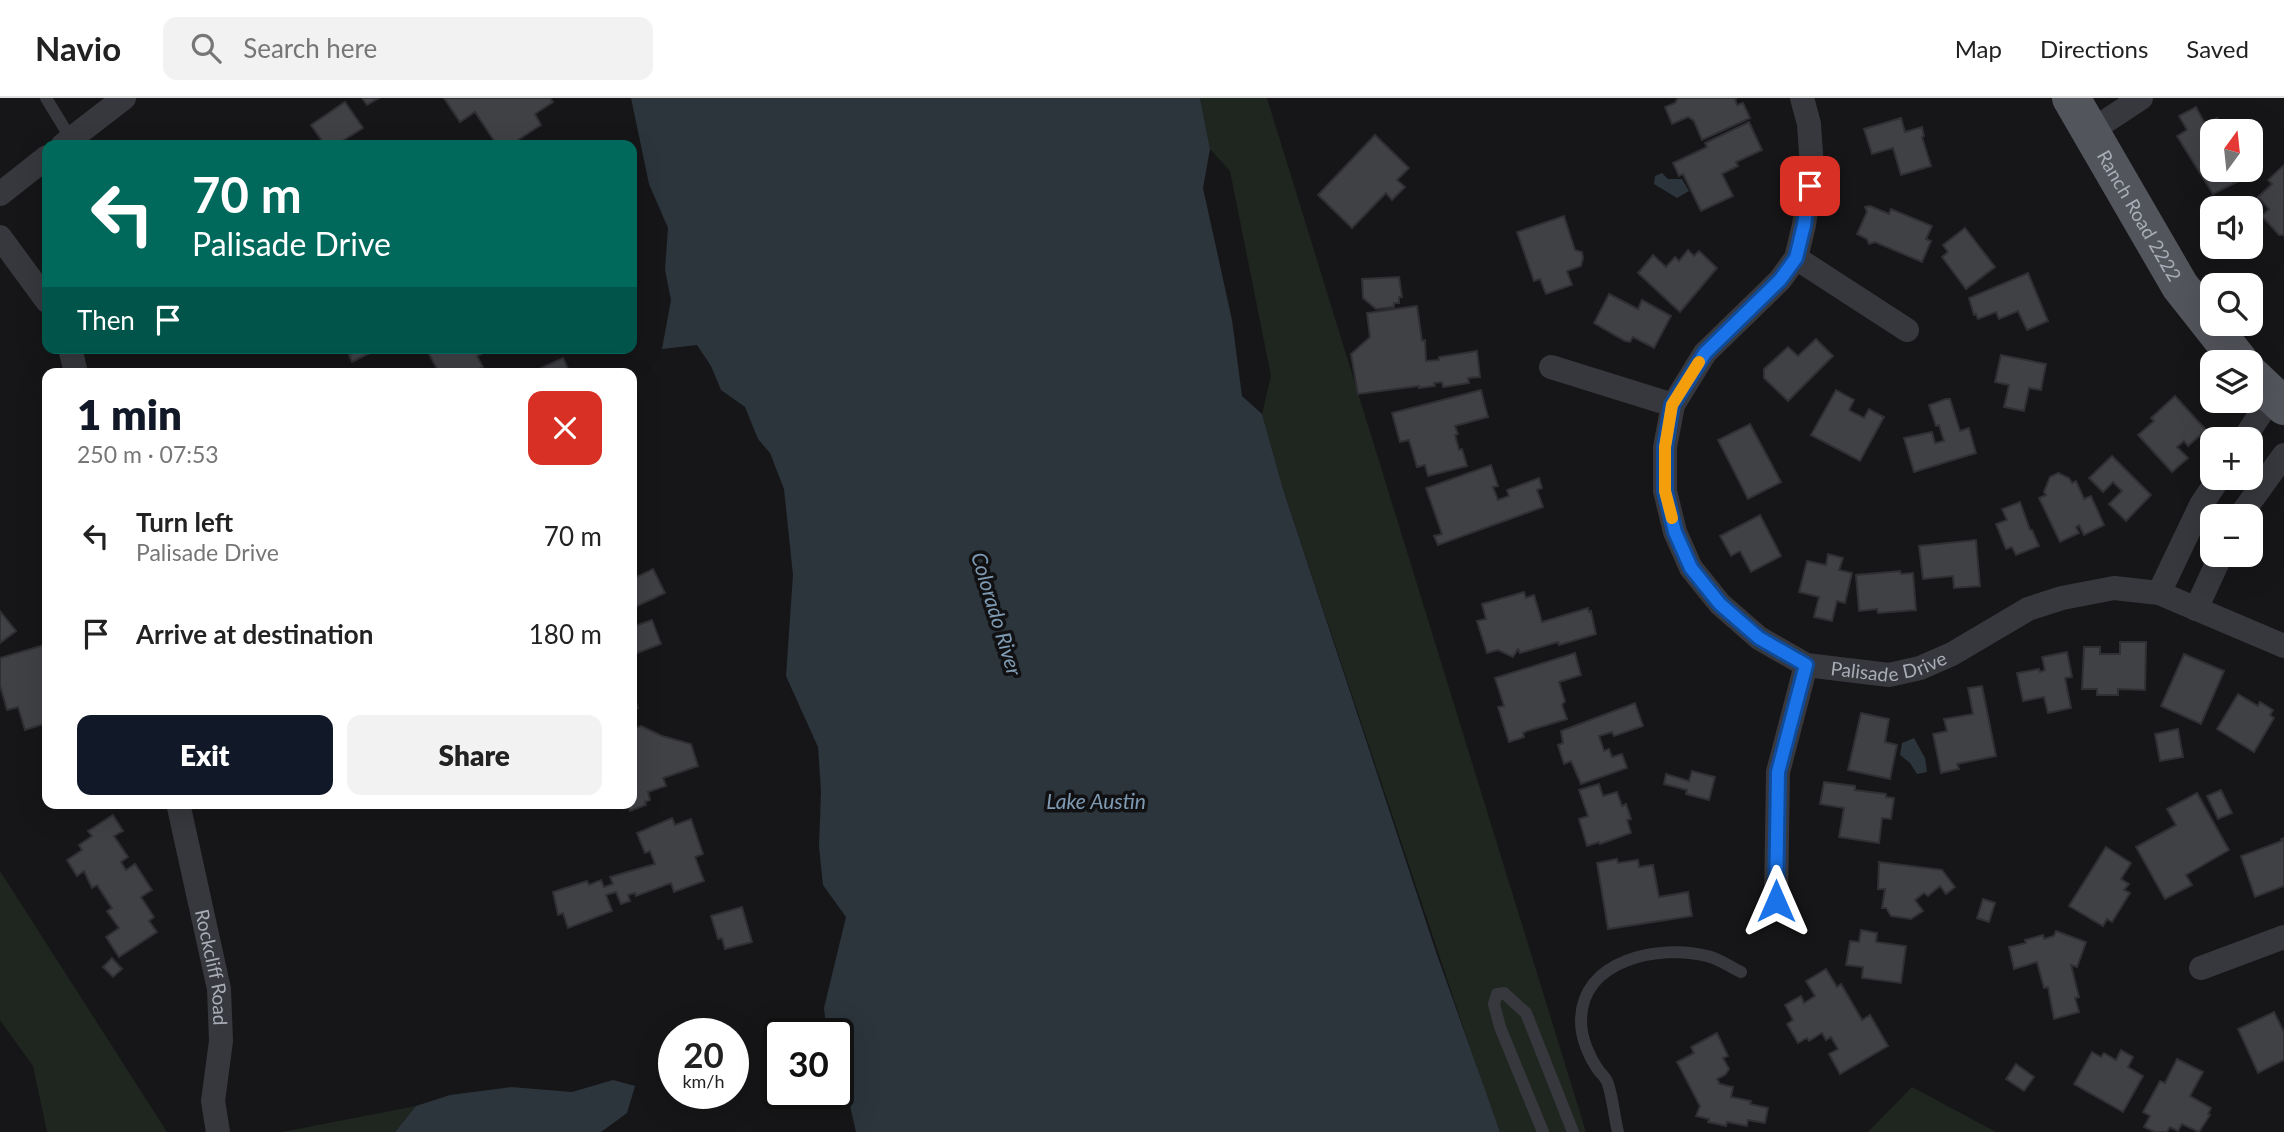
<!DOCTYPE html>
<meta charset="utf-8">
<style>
:root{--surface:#fff;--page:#f2f2f2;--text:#222;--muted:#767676;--line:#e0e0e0;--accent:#111827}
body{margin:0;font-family:Lato,sans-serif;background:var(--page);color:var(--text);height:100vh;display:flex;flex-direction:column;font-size:26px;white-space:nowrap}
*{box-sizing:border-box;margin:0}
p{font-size:23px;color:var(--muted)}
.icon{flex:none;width:38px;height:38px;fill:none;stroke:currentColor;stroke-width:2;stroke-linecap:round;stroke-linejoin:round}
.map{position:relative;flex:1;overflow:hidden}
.drawer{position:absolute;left:42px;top:270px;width:595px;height:441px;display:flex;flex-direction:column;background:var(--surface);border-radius:14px;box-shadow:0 7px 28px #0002}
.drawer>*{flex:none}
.banner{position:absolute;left:42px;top:42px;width:595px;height:214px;border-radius:14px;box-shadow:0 7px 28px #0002;background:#00695c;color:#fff;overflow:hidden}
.needle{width:46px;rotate:15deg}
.tools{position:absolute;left:2200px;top:21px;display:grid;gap:14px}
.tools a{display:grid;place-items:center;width:63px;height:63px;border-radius:14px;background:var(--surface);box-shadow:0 7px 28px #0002;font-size:35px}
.speed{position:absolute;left:658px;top:920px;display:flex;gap:14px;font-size:35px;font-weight:700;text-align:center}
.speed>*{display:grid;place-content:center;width:91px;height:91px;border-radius:50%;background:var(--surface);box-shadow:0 7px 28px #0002;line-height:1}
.speed small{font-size:18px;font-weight:400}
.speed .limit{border:4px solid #111;border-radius:10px;background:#fff;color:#111}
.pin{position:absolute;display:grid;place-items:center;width:60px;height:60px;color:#fff;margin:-30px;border-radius:14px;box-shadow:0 4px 10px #0006}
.me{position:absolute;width:77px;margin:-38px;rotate:0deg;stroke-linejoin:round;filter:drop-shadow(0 0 5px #0008)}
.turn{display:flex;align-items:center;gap:24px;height:147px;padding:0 35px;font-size:32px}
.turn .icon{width:91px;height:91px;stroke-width:2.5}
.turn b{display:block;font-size:49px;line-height:60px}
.then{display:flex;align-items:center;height:66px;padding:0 35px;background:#0003;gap:14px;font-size:26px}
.round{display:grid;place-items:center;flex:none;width:74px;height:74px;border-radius:14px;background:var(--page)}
.headline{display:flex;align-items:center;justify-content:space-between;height:119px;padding:0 35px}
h1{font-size:42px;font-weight:800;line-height:52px;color:var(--accent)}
.action{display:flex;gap:14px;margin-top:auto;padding:14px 35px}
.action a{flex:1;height:80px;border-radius:14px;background:var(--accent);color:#fff;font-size:28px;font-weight:800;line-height:80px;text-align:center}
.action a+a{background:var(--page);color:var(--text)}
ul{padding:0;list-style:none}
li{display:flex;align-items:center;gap:21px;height:98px;padding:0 35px}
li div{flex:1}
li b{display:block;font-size:26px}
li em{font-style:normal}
header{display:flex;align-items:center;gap:42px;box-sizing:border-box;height:98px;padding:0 35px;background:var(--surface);border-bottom:2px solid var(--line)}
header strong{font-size:33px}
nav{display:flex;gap:38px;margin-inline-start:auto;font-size:24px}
.search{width:490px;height:63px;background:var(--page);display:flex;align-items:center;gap:18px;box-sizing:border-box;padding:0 24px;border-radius:14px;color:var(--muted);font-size:26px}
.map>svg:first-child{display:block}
.green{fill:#1e261f}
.water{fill:#2c353c}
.building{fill:#404145;stroke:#303034;stroke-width:2}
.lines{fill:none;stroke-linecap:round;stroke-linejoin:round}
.service{stroke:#37383d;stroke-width:12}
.minor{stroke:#37383d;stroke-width:24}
.primary{stroke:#53555c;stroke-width:38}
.route-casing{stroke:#114b97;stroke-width:18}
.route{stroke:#1a73e8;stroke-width:12}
.slow{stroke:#f59e0b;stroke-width:12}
.labels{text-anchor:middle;stroke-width:7;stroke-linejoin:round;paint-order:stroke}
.street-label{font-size:19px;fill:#a8adb8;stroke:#111113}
.water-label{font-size:21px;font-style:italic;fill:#7f9bb3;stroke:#111113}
</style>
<header>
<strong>Navio</strong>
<div class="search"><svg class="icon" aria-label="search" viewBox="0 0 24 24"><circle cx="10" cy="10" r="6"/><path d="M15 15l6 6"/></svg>Search here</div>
<nav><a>Map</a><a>Directions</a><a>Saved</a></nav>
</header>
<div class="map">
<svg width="2284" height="1034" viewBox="0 0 2284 1034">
<rect width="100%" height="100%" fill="#161618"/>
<g class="green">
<polygon points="1200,0 1267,0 1586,1034 1500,1034 1490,1009 1283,391 1262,316 1271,278 1230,73 1210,51"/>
<polygon points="0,773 167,1034 47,1034 33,968 0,922"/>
<polygon points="1912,989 1996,1034 1868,1034"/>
<polygon points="416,1008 395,1034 282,1034"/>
</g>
<g class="water">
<polygon points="631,0 1200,0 1210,51 1203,90 1232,222 1242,298 1262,316 1283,391 1436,854 1500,1034 856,1034 848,999 838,975 838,936 827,936 824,910 846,819 823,787 819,749 821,693 818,649 786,578 793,477 784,391 770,355 758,341 745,309 721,292 711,268 697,247 662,251 671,202 665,172 668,130 649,86"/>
<polygon points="1662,75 1668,81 1682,81 1689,93 1677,100 1654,86 1655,78"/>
<polygon points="1914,640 1925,660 1927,674 1917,676 1910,665 1900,657 1902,645"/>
<polygon points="613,982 635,988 627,1015 601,1034 395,1034 416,1008 450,997 511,989 572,994"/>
</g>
<g class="building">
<polygon points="362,0 379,0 367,7"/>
<polygon points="444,0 550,0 553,4 535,16 541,27 510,47 497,47 475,14 460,24"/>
<polygon points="1678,0 1737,0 1735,1 1737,7 1743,5 1750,20 1702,42 1694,23 1688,19 1672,26 1665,9 1675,5"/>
<polygon points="345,4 363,30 336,47 325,47 311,27"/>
<polygon points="2196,9 2205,26 2217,20 2225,33 2212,33 2212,72 2250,72 2250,62 2257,74 2213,96 2177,38 2187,32 2179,18"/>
<polygon points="1901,20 1905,34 1922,29 1924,38 1922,39 1931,68 1901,77 1893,50 1872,56 1864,31"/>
<polygon points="1749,24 1762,52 1736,64 1738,68 1722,76 1733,98 1701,113 1683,76 1679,78 1673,65 1707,49 1705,45"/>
<polygon points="1375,37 1409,70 1397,82 1405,89 1392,102 1386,95 1352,130 1318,97"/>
<polygon points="2284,67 2284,137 2279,137 2262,118 2269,111 2258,99 2272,86 2268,82"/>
<polygon points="1870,108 1889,116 1891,111 1932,128 1926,141 1931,143 1922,164 1875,144 1869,146 1867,141 1857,136 1867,114 1865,109"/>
<polygon points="1564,118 1575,152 1582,154 1583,160 1581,168 1567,173 1572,187 1546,196 1540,181 1534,183 1517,134"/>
<polygon points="1965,130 1995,169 1966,191 1942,159 1948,154 1943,147"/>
<polygon points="1688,152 1694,158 1699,153 1717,170 1680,214 1638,175 1653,157 1666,169 1675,159 1679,163"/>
<polygon points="2028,175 2048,223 2027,232 2018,213 1999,221 1996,214 1978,221 1976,216 1974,217 1969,200"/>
<polygon points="1399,179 1402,199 1399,199 1399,205 1394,205 1394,209 1376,211 1363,200 1362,181"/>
<polygon points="1609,196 1638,211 1642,202 1671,218 1654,250 1633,239 1630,244 1625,243 1594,225"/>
<polygon points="1417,208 1422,243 1425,242 1426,263 1439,262 1439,259 1477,253 1480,279 1468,280 1469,285 1443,289 1442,284 1434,285 1435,288 1419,290 1419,288 1358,296 1351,256 1370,239 1367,215"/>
<polygon points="1816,241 1833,258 1788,303 1764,280 1764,271 1788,249 1798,258"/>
<polygon points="363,250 368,250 370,255 352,264 349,257"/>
<polygon points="426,250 492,250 477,258 483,269 472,275 439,275"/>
<polygon points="2001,257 2046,266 2041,292 2029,290 2024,313 2004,309 2009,287 1995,284"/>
<polygon points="563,260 570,275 530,275"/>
<polygon points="1481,292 1488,319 1455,328 1458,336 1455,337 1459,352 1462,351 1467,368 1428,378 1425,367 1417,369 1409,342 1400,344 1392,315"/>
<polygon points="1836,292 1854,302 1849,312 1852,314 1864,320 1869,311 1884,319 1860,363 1811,337"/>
<polygon points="2175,298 2206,332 2188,348 2184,343 2177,349 2188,360 2172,374 2138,337 2154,323 2151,320"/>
<polygon points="1946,301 1950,301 1960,333 1969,330 1976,355 1914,374 1904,340 1932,334 1935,345 1944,343 1939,327 1936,328 1929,307"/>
<polygon points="1750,326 1781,384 1748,401 1718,342"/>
<polygon points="2112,358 2151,397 2126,423 2109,406 2122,393 2113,384 2103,394 2089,380"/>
<polygon points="1491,367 1498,388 1493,389 1498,402 1509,398 1507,392 1539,380 1542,390 1537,392 1543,409 1438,447 1434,438 1442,436 1426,390"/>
<polygon points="2058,375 2069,380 2072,385 2076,383 2084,401 2091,398 2104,427 2084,437 2079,427 2076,429 2079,435 2060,444 2039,400 2046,397 2044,394 2050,379"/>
<polygon points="2020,404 2030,432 2032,432 2039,448 2016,457 2012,449 2006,451 1996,426 2007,422 2002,411"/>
<polygon points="1760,417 1781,458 1751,474 1740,453 1731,458 1720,438"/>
<polygon points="1976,442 1980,488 1954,490 1953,478 1923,481 1919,448"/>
<polygon points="1828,456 1843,460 1839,472 1852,475 1845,505 1837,503 1832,523 1814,519 1819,499 1799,494 1807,463 1826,467"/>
<polygon points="653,471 665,495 633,510 632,481"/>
<polygon points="1900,473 1901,476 1913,475 1916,512 1878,515 1877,511 1859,513 1856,477"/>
<polygon points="1524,494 1526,500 1534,497 1542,524 1588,510 1589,514 1591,513 1596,536 1559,547 1558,544 1520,555 1518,551 1513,559 1498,552 1487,555 1477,523 1486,521 1482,506"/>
<polygon points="0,513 16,533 0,545"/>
<polygon points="652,522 661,546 632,557 632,529"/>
<polygon points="2120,544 2146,544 2145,592 2118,591 2118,597 2097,597 2097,591 2082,591 2084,549 2100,549 2100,556 2120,556"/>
<polygon points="44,547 47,557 47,593 45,594 47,625 25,632 18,609 7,612 0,587 0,560"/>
<polygon points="2067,554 2072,579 2065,580 2071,610 2048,615 2044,599 2023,603 2017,575 2039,571 2040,574 2045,572 2042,559"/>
<polygon points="1575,555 1581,577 1559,584 1565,603 1562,607 1567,621 1527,633 1523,635 1524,639 1509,644 1498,609 1504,608 1495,580"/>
<polygon points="2184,556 2224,573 2201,626 2161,608"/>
<polygon points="1982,588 1996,658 1957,666 1959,671 1941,675 1933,636 1947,633 1944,621 1973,616 1968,590"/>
<polygon points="632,592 638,610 632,612"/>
<polygon points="2238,596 2258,608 2260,604 2273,612 2270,617 2274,620 2254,654 2217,631"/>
<polygon points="1635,605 1643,628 1614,638 1612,634 1599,638 1604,653 1609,651 1612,659 1622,656 1627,670 1581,686 1571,663 1564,666 1558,647 1563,645 1561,633"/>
<polygon points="1861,615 1889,621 1885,644 1897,647 1890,681 1848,672"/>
<polygon points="641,628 662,638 691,646 698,668 663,680 666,688 648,694 650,702 645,704 646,707 630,713 627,705 632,705 632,631"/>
<polygon points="2178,631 2183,659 2160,663 2155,636"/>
<polygon points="1692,673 1715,679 1709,702 1686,696 1687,692 1664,686 1666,676 1689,683"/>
<polygon points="1824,684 1855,688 1855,692 1886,696 1886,699 1894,700 1891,721 1882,720 1879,745 1839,739 1844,710 1820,706"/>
<polygon points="1599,686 1603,698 1617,694 1622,708 1626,706 1631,721 1627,722 1631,735 1600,746 1599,744 1587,748 1579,721 1588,718 1579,692"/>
<polygon points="2221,692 2232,715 2218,721 2207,698"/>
<polygon points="2197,695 2229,752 2186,777 2192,787 2165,801 2136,749 2176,727 2167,711"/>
<polygon points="113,717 123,733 114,738 128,759 121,764 126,772 135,766 152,792 141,799 154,819 149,823 157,834 119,859 106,839 119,830 107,813 112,810 97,787 92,790 84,773 77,778 67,762 82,752 79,747 92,738 88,733"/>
<polygon points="672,720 675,727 691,721 703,756 695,759 704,783 674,794 671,785 636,798 635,795 628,797 630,803 621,806 616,794 606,797 612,813 568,830 563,815 558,817 553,794 587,783 589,787 601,782 604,789 613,786 610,779 655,766 650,753 645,755 637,735"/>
<polygon points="2284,740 2284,788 2255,799 2241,758 2282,743 2281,741"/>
<polygon points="2106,749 2131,765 2121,781 2129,786 2124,792 2130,795 2112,824 2107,821 2103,828 2069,808"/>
<polygon points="1617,761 1618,765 1638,762 1639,769 1653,767 1659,799 1688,794 1692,818 1608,831 1597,765"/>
<polygon points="1879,764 1942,772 1955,789 1946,796 1940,788 1928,798 1924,795 1915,802 1923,813 1911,821 1891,818 1886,810 1882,810 1885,791 1878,791"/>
<polygon points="1983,801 1995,805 1989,824 1977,820"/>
<polygon points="742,809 752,844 725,851 722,840 718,841 711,818"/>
<polygon points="1861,832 1877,835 1876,844 1906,848 1901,885 1862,880 1863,869 1846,867 1850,843 1859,844"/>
<polygon points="2056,833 2086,844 2077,869 2071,867 2079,899 2075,900 2079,914 2054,921 2048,889 2044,890 2037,864 2014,871 2009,849 2026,845 2025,842 2043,837 2044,841 2054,838"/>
<polygon points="112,860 122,871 113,879 103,869"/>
<polygon points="1826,871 1837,889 1841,886 1862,922 1870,917 1888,948 1840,976 1829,956 1838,951 1831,939 1826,942 1822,935 1809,943 1807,940 1798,945 1787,926 1793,922 1785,907 1801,898 1804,905 1815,898 1806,883"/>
<polygon points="2274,914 2284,934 2284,962 2258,975 2238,931"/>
<polygon points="1717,935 1728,958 1723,960 1729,971 1725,977 1717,981 1720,986 1733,989 1731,999 1751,1003 1750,1006 1768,1010 1765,1025 1748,1022 1747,1028 1727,1024 1726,1028 1708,1024 1709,1021 1696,1018 1700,1008 1677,964 1694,955 1691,949"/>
<polygon points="2121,952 2133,959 2128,969 2143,978 2123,1014 2074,986 2092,954 2101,959 2104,955 2116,962"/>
<polygon points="2177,961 2203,974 2190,998 2211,1010 2208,1016 2210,1017 2199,1034 2182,1026 2178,1033 2170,1029 2167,1034 2155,1034 2144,1029 2150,1018 2143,1014 2160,983 2165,985"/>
<polygon points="2016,966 2034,979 2024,993 2006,981"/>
</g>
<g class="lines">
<g class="service">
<polyline points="46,0 71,41"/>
<polyline points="1543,1034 1500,929 1494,906 1497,896 1504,895 1526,915 1573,1034"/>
<path d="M 1618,1034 C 1614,1018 1613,1001 1608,986 C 1607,981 1603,977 1599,973 C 1589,959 1581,940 1581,923 C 1581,861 1660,846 1707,858 C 1718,860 1730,869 1741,874"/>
</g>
<g class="minor">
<path id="s1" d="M 1802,0 L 1809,26 L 1812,69 L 1804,127 L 1796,160 L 1780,182 L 1705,255 L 1673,307 L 1665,349 L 1665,393 L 1675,434 L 1691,470 L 1720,506 L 1759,540 L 1806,567 L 1889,577 L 1920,570 L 1952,556 L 2028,511 L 2062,500 L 2114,490 L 2159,495 L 2284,548"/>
<polyline points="2091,33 2141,0"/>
<polyline points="63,47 124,0"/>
<polyline points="0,96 47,59"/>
<polyline points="0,139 47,203"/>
<polyline points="1796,160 1907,232"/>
<polyline points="70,250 76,275"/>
<polyline points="1551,269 1673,307"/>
<polyline points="2244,341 2272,298"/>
<polyline points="2240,418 2284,357"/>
<polyline points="2159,495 2201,407 2219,380"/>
<polyline points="2196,511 2221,457"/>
<path id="s2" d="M 178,705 L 219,891 L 221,943 L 213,1003 L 218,1034"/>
<polyline points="1776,803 1778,674 1806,567"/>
<polyline points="2201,870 2284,839"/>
</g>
<g class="primary">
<path id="s3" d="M 2071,0 L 2180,188 L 2240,264"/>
<polyline points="2250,276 2284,308"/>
</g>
</g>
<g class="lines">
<g class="route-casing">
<polyline id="route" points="1776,803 1778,674 1806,567 1759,540 1720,506 1691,470 1675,434 1665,393 1665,349 1672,307 1705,255 1780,182 1796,160 1804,127 1810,88"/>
</g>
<use href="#route" class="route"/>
<polyline class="slow" points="1672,420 1665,393 1665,349 1672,307 1699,264"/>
</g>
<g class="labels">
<g class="street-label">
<text dy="7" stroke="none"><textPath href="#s3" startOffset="136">Ranch Road 2222</textPath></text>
<text dy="7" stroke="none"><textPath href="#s1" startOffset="760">Palisade Drive</textPath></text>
<text dy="7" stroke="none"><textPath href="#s2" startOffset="168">Rockcliff Road</textPath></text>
</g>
<g class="water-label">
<text transform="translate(996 516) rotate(73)" y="7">Colorado River</text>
<text x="1096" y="711">Lake Austin</text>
</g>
</g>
</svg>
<div class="tools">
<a><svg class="needle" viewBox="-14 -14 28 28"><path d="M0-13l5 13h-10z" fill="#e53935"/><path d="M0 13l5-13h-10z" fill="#767676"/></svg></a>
<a><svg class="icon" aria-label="sound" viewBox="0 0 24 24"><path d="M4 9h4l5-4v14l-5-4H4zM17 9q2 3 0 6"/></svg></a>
<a><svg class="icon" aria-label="search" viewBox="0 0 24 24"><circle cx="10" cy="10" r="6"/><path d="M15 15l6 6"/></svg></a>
<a><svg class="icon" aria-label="layers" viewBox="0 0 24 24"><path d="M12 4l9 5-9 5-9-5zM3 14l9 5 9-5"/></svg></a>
<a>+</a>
<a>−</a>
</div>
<div class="speed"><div>20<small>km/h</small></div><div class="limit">30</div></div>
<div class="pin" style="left:1810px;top:88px;background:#d93025"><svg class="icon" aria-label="arrive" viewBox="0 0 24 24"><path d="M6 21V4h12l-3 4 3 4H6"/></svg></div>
<svg class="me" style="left:1776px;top:803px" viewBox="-20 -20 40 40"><path d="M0-17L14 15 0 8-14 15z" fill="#1a73e8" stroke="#fff" stroke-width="4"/></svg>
<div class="banner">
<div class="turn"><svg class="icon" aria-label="left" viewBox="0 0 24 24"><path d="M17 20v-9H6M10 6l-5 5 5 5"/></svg><div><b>70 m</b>Palisade Drive</div></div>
<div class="then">Then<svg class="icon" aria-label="arrive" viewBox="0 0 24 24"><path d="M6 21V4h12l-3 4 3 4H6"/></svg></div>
</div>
<section class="drawer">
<div class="headline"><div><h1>1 min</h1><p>250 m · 07:53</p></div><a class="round" style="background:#d93025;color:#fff"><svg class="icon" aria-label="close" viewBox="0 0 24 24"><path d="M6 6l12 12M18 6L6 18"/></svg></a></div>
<ul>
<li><svg class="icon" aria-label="left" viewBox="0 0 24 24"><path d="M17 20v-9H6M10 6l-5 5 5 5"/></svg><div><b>Turn left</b><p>Palisade Drive</p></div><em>70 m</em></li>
<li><svg class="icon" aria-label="arrive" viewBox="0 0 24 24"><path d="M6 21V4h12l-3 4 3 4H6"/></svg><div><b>Arrive at destination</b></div><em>180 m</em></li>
</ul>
<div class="action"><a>Exit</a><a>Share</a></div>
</section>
</div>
